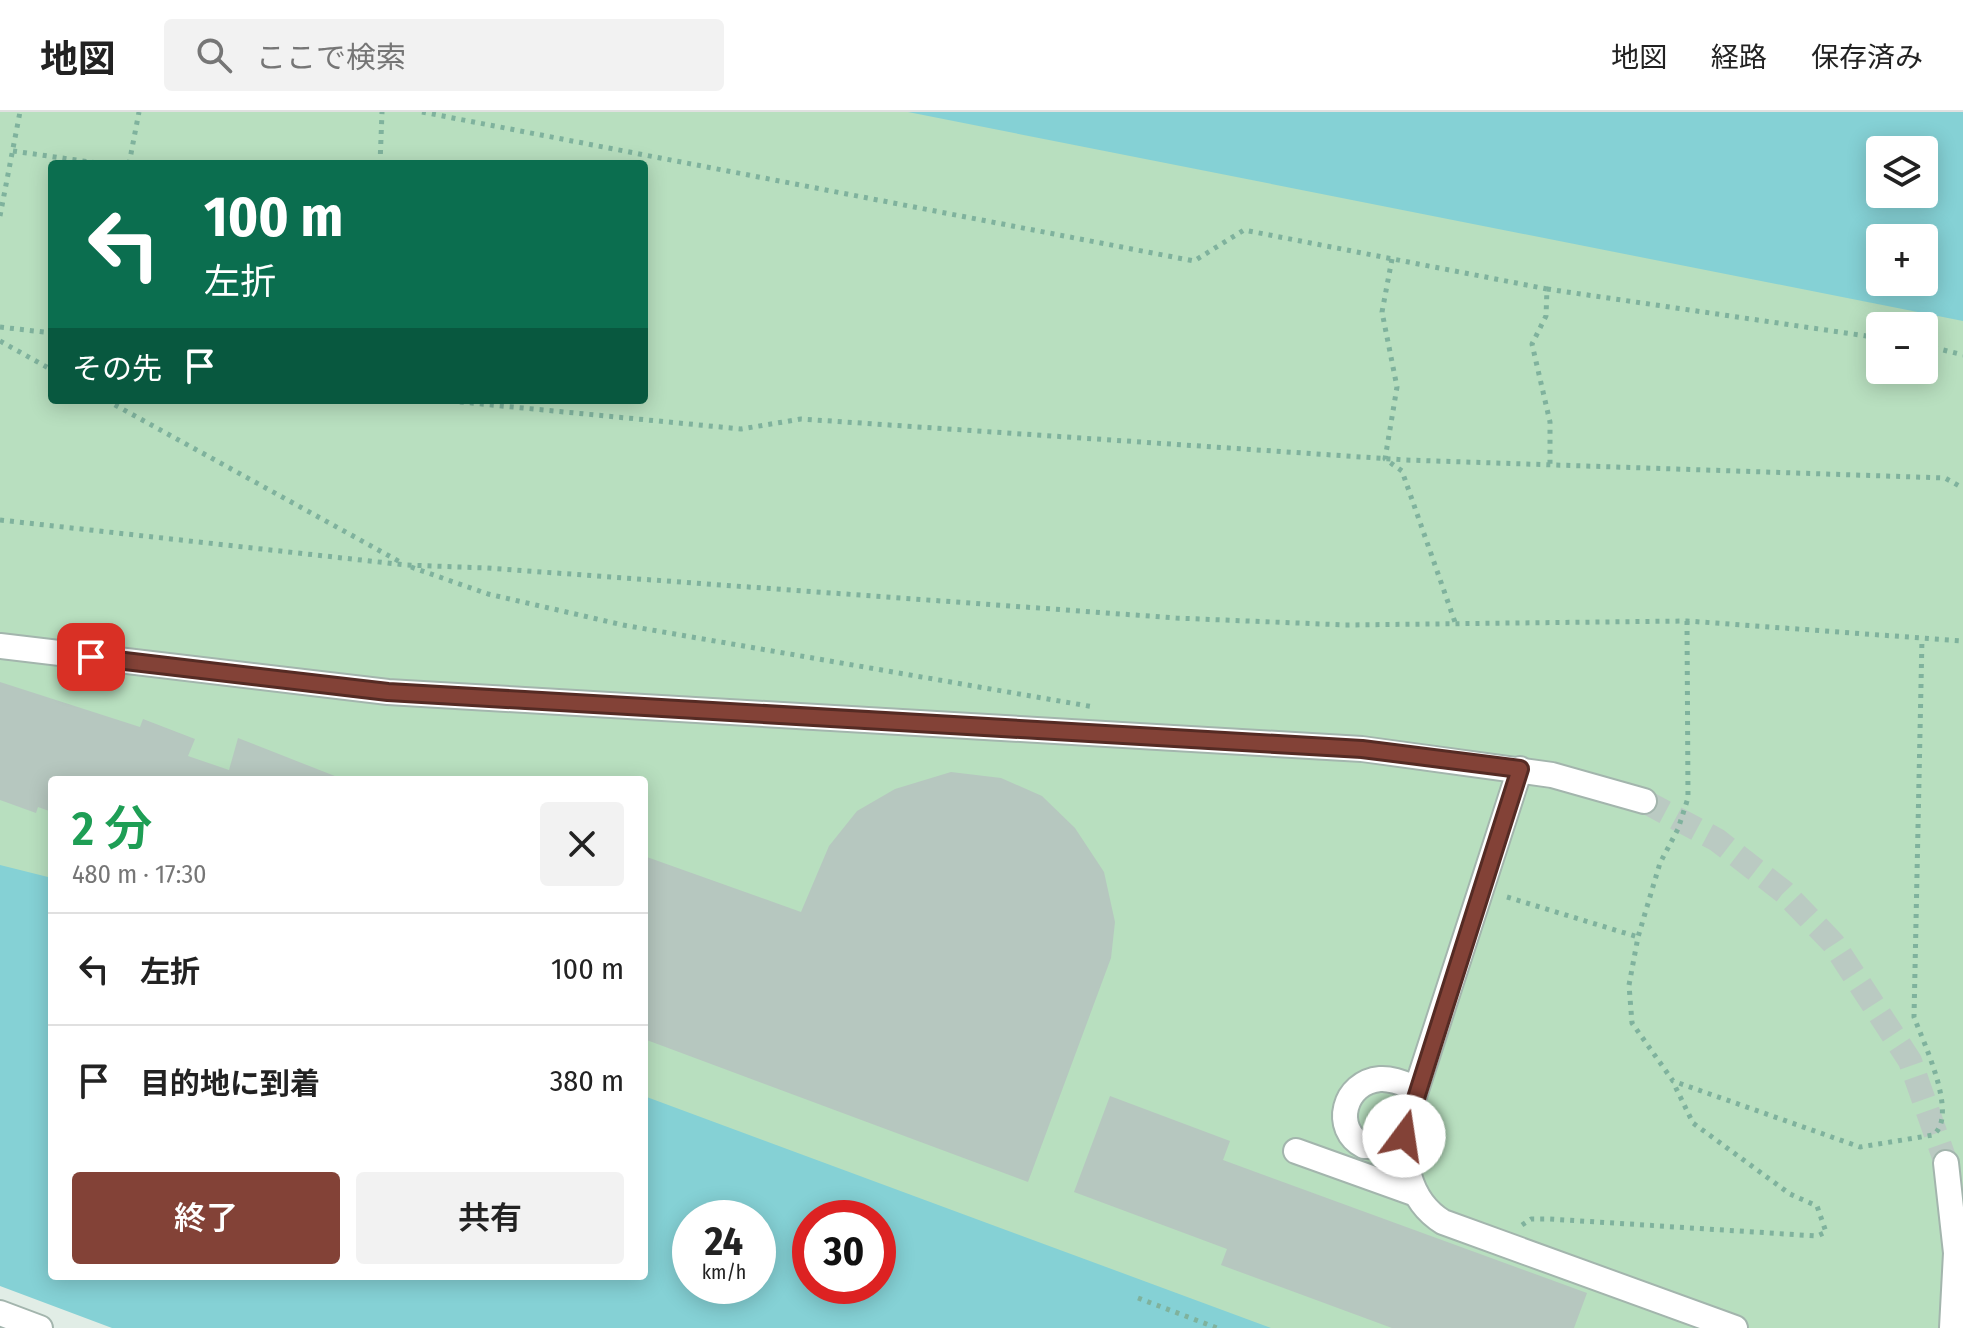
<!DOCTYPE html>
<html lang="ja">
<meta charset="utf-8">
<style>
:root{--surface:#fff;--page:#f2f2f2;--text:#222;--muted:#767676;--line:#e0e0e0;--accent:#834237}
body{margin:0;font-family:"Fira Sans Condensed","Noto Sans JP",sans-serif;background:var(--page);color:var(--text);height:100vh;display:flex;flex-direction:column;font-size:30px;white-space:nowrap}
*{box-sizing:border-box;margin:0}
p{font-size:26px;color:var(--muted)}
.icon{flex:none;width:44px;height:44px;fill:none;stroke:currentColor;stroke-width:2;stroke-linecap:round;stroke-linejoin:round}
.map{position:relative;flex:1;overflow:hidden}
.drawer{position:absolute;left:48px;top:664px;width:600px;height:504px;display:flex;flex-direction:column;background:var(--surface);border-radius:8px;box-shadow:0 4px 20px #0003}
.drawer>*{flex:none}
.banner{position:absolute;left:48px;top:48px;width:600px;height:244px;border-radius:8px;box-shadow:0 4px 20px #0003;background:#0b6e4f;color:#fff;overflow:hidden}
.buttons{position:absolute;left:1866px;top:24px;display:grid;gap:16px}
.buttons a{display:grid;place-items:center;width:72px;height:72px;border-radius:8px;background:var(--surface);box-shadow:0 4px 20px #0003;font-size:40px}
.speed{position:absolute;left:672px;top:1088px;display:flex;gap:16px;font-size:40px;font-weight:700;text-align:center}
.speed>*{display:grid;place-content:center;width:104px;height:104px;border-radius:50%;background:var(--surface);box-shadow:0 4px 20px #0003;line-height:1}
.speed small{font-size:20px;font-weight:400}
.speed .limit{border:12px solid #d22;background:#fff;color:#111}
.pin{position:absolute;display:grid;place-items:center;width:68px;height:68px;color:#fff;margin:-34px;border-radius:16px;box-shadow:0 4px 12px #0006}
.me{position:absolute;width:88px;margin:-44px;rotate:14deg;stroke-linejoin:round;filter:drop-shadow(0 0 6px #0008)}
.turn{display:flex;align-items:center;gap:28px;height:168px;padding:0 24px;font-size:36px}
.turn .icon{width:104px;height:104px;stroke-width:2.5}
.turn b{display:block;font-size:56px;line-height:68px}
.then{display:flex;align-items:center;height:76px;padding:0 24px;background:#0003;gap:16px;font-size:30px}
.round{display:grid;place-items:center;flex:none;width:84px;height:84px;border-radius:8px;background:var(--page)}
.overview{display:flex;align-items:center;justify-content:space-between;height:136px;padding:0 24px}
h1{font-size:48px;font-weight:600;line-height:60px;color:#1e9e55}
.cta{display:flex;gap:16px;margin-top:auto;padding:16px 24px}
.cta a{flex:1;height:92px;border-radius:8px;background:var(--accent);color:#fff;font-size:32px;font-weight:600;line-height:92px;text-align:center}
.cta a+a{background:var(--page);color:var(--text)}
ul{padding:0;list-style:none}
li{display:flex;align-items:center;gap:24px;height:112px;padding:0 24px;border-top:2px solid var(--line)}
li div{flex:1}
li b{display:block;font-size:30px}
li em{font-style:normal}
header{display:flex;align-items:center;gap:48px;box-sizing:border-box;height:112px;padding:0 40px;background:var(--surface);border-bottom:2px solid var(--line)}
header strong{font-size:38px}
nav{display:flex;gap:44px;margin-inline-start:auto;font-size:28px}
.search{width:560px;height:72px;background:var(--page);display:flex;align-items:center;gap:20px;box-sizing:border-box;padding:0 28px;border-radius:8px;color:var(--muted);font-size:30px}
.map>svg:first-child{display:block}
.green{fill:#b8dfbf;fill-rule:evenodd}
.water{fill:#85d1d5;fill-rule:evenodd}
.building{fill:#b6c7bf}
.lines{fill:none;stroke-linecap:round;stroke-linejoin:round}
.minor-tunnel{stroke:#bacac2;stroke-width:24;stroke-dasharray:24 12;stroke-linecap:butt}
.minor-casing{stroke:#a3b5ad;stroke-width:28}
.path{stroke:#7fb29d;stroke-width:5;stroke-dasharray:4 6;stroke-linecap:butt}
.minor{stroke:#fff;stroke-width:24}
.route-casing{stroke:#552b24;stroke-width:20}
.route{stroke:#834237;stroke-width:14}
</style>
<header>
<strong>地図</strong>
<div class="search"><svg class="icon" aria-label="search" viewBox="0 0 24 24"><circle cx="10" cy="10" r="6"/><path d="M15 15l6 6"/></svg>ここで検索</div>
<nav><a>地図</a><a>経路</a><a>保存済み</a></nav>
</header>
<div class="map">
<svg width="1963" height="1216" viewBox="0 0 1963 1216">
<rect width="100%" height="100%" fill="#e1ede6"/>
<path class="green" d="M 0,0 L 1963,0 L 1963,1216 L 188,1216 L 0,1150 ZM 1880,38 L 1924,38 L 1924,82 L 1880,82 ZM 52,52 L 644,52 L 644,288 L 52,288 ZM 1880,126 L 1924,126 L 1924,170 L 1880,170 ZM 1880,214 L 1924,214 L 1924,258 L 1880,258 ZM 52,668 L 644,668 L 644,1164 L 52,1164 ZM 690,1106 L 758,1106 L 758,1174 L 690,1174 ZM 810,1106 L 878,1106 L 878,1174 L 810,1174 Z"/>
<g class="water">
<path d="M 908,0 L 1963,0 L 1963,209 ZM 1880,38 L 1924,38 L 1924,82 L 1880,82 ZM 1880,126 L 1924,126 L 1924,170 L 1880,170 Z"/>
<path d="M 0,753 L 52,766 L 52,1164 L 644,1164 L 644,984 L 1271,1216 L 112,1216 L 0,1174 ZM 690,1106 L 758,1106 L 758,1174 L 690,1174 ZM 810,1106 L 878,1106 L 878,1174 L 810,1174 Z"/>
</g>
<g class="building">
<polygon points="0,570 140,615 143,607 195,627 188,644 229,658 238,626 345,668 52,668 52,700 38,695 36,701 0,688"/>
<polygon points="951,660 1001,666 1042,684 1075,716 1104,760 1115,810 1111,846 1028,1070 644,927 644,744 801,800 829,734 857,699 895,677"/>
<polygon points="1110,984 1230,1029 1223,1048 1587,1181 1574,1216 1392,1216 1221,1153 1227,1137 1074,1080"/>
</g>
<g class="lines">
<polyline class="minor-tunnel" points="1644,689 1717,728 1784,780 1833,831 1910,949 1946,1051"/>
<g class="minor-casing">
<g id="minor">
<polyline points="0,534 388,580 1362,637 1552,663 1644,689"/>
<path d="M 1520,657 L 1407,1006 C 1401,1044 1407,1088 1443,1110 L 1735,1216"/>
<path d="M 1404,1024 L 1386,1034 L 1364,1034 C 1331,1017 1344,970 1380,967 C 1392,966 1405,972 1416,976"/>
<polyline points="1296,1039 1416,1082"/>
<polyline points="1946,1051 1956,1141 1952,1216"/>
<polyline points="0,1201 40,1216"/>
</g>
</g>
<g class="path">
<polyline points="422,0 1194,149 1244,118 1547,177 1546,204 1532,232 1550,310 1550,352"/>
<polyline points="13,39 104,52"/>
<polyline points="129,52 139,0"/>
<polyline points="380,52 382,0"/>
<polyline points="0,104 20,0"/>
<polyline points="1392,147 1382,200 1397,275 1385,347 1402,359 1456,513"/>
<polyline points="1547,177 1880,226"/>
<polyline points="0,215 52,221"/>
<polyline points="0,229 52,258"/>
<polyline points="1924,233 1963,243"/>
<polyline points="106,288 402,451"/>
<polyline points="440,288 741,317 801,307 1406,348 1945,366 1963,376"/>
<polyline points="0,408 406,453 487,456 1176,506 1345,513 1687,509 1963,529"/>
<polyline points="411,455 488,482 623,513 1094,595"/>
<path d="M 1687,509 L 1688,686 L 1678,717 L 1660,751 L 1638,825 L 1629,873 L 1632,911 L 1673,969 L 1860,1035 L 1933,1023 C 1959,1004 1924,932 1914,905 L 1922,526"/>
<polyline points="1507,785 1638,825"/>
<polyline points="1522,1113 1531,1107 1550,1107 1817,1124 1826,1120 1817,1094 1790,1082 1693,1011 1673,970"/>
<polyline points="1138,1186 1217,1216"/>
</g>
<use href="#minor" class="minor"/>
</g>
<g class="lines">
<g class="route-casing">
<polyline id="route" points="91,545 388,580 1362,637 1520,657 1404,1024"/>
</g>
<use href="#route" class="route"/>
</g>
</svg>
<div class="buttons">
<a><svg class="icon" aria-label="layers" viewBox="0 0 24 24"><path d="M12 4l9 5-9 5-9-5zM3 14l9 5 9-5"/></svg></a>
<a>+</a>
<a>−</a>
</div>
<div class="speed"><div>24<small>km/h</small></div><div class="limit">30</div></div>
<div class="pin" style="left:91px;top:545px;background:#d93025"><svg class="icon" aria-label="arrive" viewBox="0 0 24 24"><path d="M6 21V4h12l-3 4 3 4H6"/></svg></div>
<svg class="me" style="left:1404px;top:1024px" viewBox="-20 -20 40 40"><circle r="19" fill="#fff"/><path d="M0-13L10 11 0 6-10 11z" fill="#834237"/></svg>
<div class="banner">
<div class="turn"><svg class="icon" aria-label="left" viewBox="0 0 24 24"><path d="M17 20v-9H6M10 6l-5 5 5 5"/></svg><div><b>100 m</b>左折</div></div>
<div class="then">その先<svg class="icon" aria-label="arrive" viewBox="0 0 24 24"><path d="M6 21V4h12l-3 4 3 4H6"/></svg></div>
</div>
<section class="drawer">
<div class="overview"><div><h1>2 分</h1><p>480 m · 17:30</p></div><a class="round"><svg class="icon" aria-label="close" viewBox="0 0 24 24"><path d="M6 6l12 12M18 6L6 18"/></svg></a></div>
<ul>
<li><svg class="icon" aria-label="left" viewBox="0 0 24 24"><path d="M17 20v-9H6M10 6l-5 5 5 5"/></svg><div><b>左折</b></div><em>100 m</em></li>
<li><svg class="icon" aria-label="arrive" viewBox="0 0 24 24"><path d="M6 21V4h12l-3 4 3 4H6"/></svg><div><b>目的地に到着</b></div><em>380 m</em></li>
</ul>
<div class="cta"><a>終了</a><a>共有</a></div>
</section>
</div>
